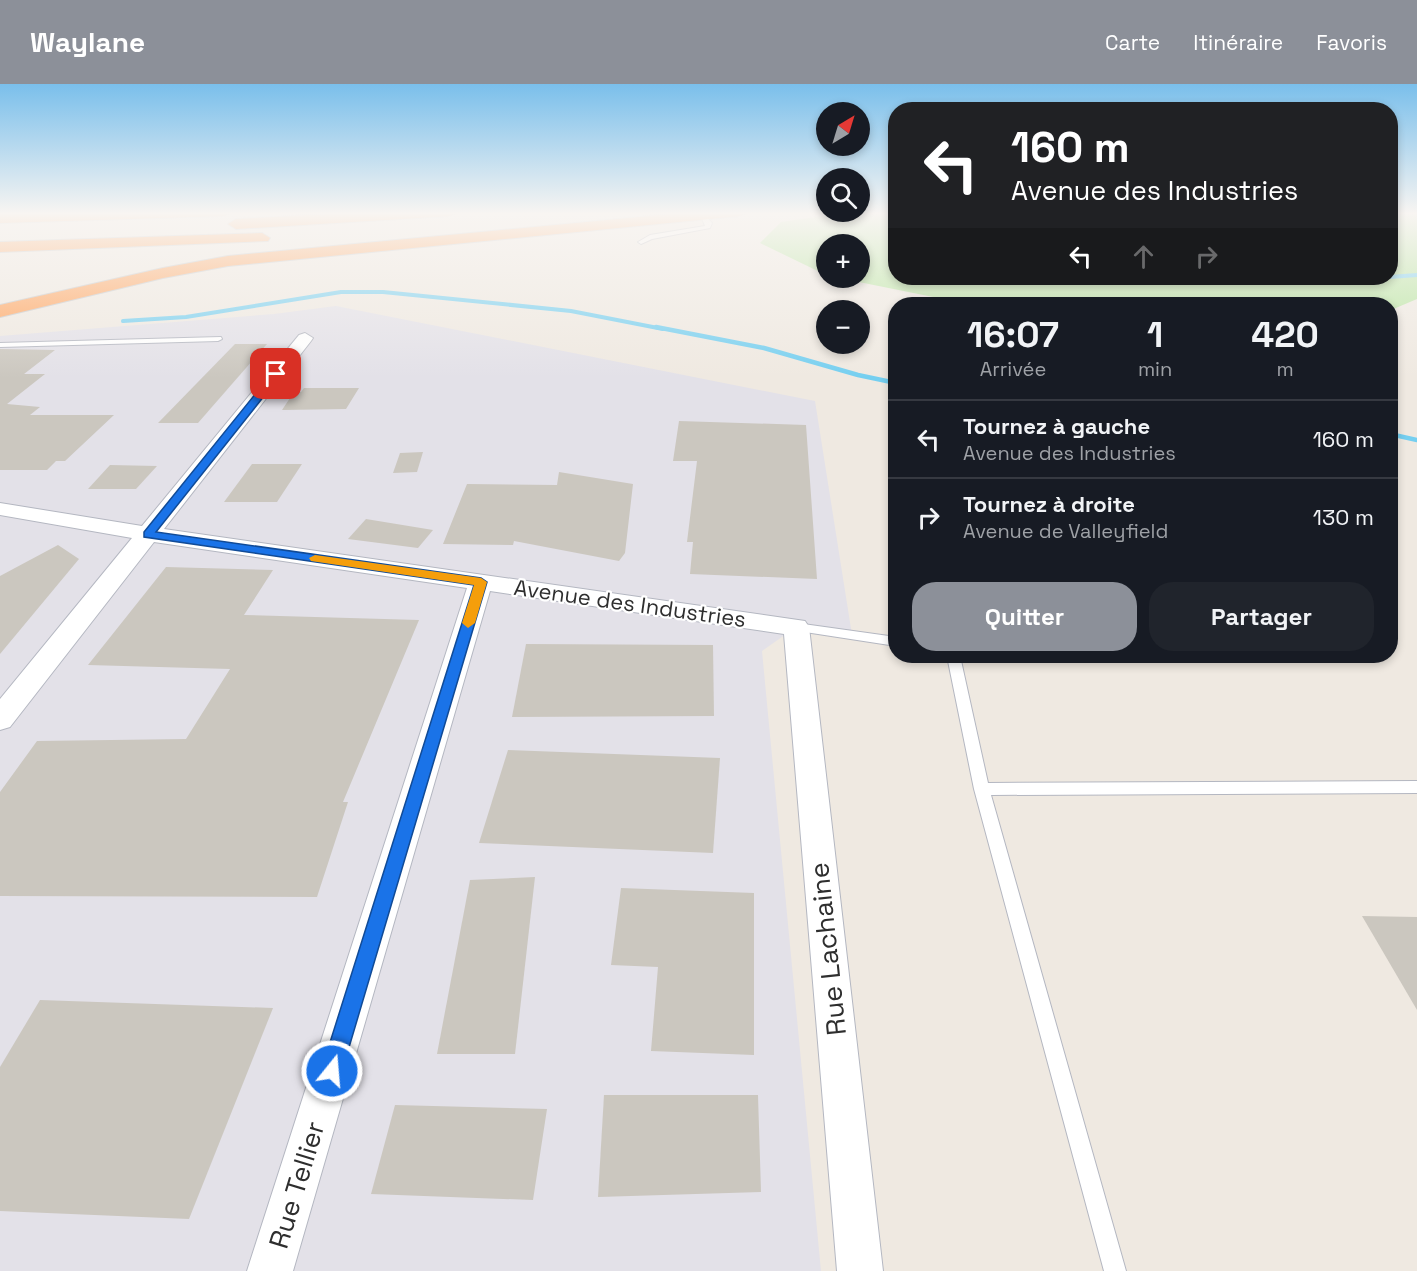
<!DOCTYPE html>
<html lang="fr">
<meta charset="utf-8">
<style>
:root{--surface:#171b24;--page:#20242c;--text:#f1f3f6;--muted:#9ea1a6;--line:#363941;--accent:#8c9099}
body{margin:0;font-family:"Space Grotesk",sans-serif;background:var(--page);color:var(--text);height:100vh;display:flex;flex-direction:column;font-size:22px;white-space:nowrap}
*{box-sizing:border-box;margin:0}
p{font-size:20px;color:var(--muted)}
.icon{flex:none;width:33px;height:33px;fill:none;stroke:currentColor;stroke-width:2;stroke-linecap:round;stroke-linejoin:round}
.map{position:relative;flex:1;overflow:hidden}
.panel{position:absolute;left:888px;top:213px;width:510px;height:366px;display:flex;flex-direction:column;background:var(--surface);border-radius:24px;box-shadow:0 3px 9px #0003}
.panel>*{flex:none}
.hud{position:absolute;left:888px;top:18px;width:510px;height:183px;border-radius:24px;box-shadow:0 3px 9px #0003;background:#202124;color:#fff;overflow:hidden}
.needle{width:39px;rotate:38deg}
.fabs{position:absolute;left:816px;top:18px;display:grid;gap:12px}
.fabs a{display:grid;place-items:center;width:54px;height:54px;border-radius:50%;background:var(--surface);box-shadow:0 3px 9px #0003;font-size:30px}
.pin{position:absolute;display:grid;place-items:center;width:51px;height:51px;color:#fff;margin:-26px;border-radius:12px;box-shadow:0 3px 9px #0006}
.me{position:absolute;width:66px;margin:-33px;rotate:17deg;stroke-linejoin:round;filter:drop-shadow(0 0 4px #0008)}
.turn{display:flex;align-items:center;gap:21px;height:126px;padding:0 24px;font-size:27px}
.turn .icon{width:78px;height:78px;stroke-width:2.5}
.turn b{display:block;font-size:42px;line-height:51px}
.lanes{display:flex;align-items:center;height:57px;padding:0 24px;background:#0003;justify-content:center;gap:30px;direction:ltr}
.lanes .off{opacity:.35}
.eta{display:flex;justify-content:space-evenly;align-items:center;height:102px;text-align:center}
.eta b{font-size:36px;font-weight:600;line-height:42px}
.action{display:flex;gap:12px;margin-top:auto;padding:12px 24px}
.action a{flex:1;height:69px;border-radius:24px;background:var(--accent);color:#fff;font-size:24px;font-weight:600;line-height:69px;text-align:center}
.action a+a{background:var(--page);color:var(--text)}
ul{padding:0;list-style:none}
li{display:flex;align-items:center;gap:18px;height:78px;padding:0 24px;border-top:2px solid var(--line)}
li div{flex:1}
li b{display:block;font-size:22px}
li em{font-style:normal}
header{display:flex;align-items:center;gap:36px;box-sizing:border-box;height:84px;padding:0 30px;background:var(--accent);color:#fff}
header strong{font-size:28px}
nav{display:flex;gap:33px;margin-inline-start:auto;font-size:21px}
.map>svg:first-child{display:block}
.industrial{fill:#e3e1e8}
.green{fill:#b6e59e}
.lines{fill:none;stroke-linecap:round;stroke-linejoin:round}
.stream-far1{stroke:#75cff0;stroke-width:4}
.stream{stroke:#75cff0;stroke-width:4.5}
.building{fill:#cbc7bf}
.lane-casing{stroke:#b4b7c1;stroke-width:2}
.street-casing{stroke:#b4b7c1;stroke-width:2}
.highway-casing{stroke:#c9c9c9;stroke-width:2}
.lane{fill:#fff;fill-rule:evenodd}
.street{fill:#fff;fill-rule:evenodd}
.highway{fill:#ffa35c;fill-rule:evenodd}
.route{fill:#1a73e8;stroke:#114b97;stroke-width:1.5}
.slow{fill:#f59e0b}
.labels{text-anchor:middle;stroke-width:4.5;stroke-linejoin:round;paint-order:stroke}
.street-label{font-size:22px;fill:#2e2e2e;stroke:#fff}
.near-street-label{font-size:27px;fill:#2e2e2e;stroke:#fff}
</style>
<header>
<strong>Waylane</strong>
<nav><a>Carte</a><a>Itinéraire</a><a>Favoris</a></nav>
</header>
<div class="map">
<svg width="1417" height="1187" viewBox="0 0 1417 1187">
<rect width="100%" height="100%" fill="#efe9e1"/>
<polygon class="industrial" points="336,222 815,317 852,551 796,543 762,567 821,1187 0,1187 0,252 274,230"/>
<polygon class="green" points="851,128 895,128 896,194 1390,194 1391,128 1417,128 1417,215 1391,226 1390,220 968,220 839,194 860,194 860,160 826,160 826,191 760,159 781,138"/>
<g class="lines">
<g class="stream-far1">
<polyline points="1390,193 1417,191"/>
<polyline points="123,237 186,233 341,208 383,208 571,227 663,245"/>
</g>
<g class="stream">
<polyline points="656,243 764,264 858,291 896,299"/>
<polyline points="1390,350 1417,356"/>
</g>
</g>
<g class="building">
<polygon points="235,260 267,260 198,339 158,339"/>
<polygon points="0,265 55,266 24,290 45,290 7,320 40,323 30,331 114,331 65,377 56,377 47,386 0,386"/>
<polygon points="304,304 359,304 346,325 282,326 294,308 301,308"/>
<polygon points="679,337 806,341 817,495 690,490 693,458 687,458 697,377 673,377"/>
<polygon points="423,368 417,388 393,389 400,369"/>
<polygon points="252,380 302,380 277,418 224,418"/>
<polygon points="110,381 157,382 136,405 88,405"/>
<polygon points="559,388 633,400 625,469 619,477 514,457 513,461 443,460 467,400 557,401"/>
<polygon points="366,435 433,446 418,464 348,455"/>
<polygon points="58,461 79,475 0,570 0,492"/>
<polygon points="166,483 273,486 244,531 419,536 343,718 348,718 317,813 0,812 0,708 37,657 186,655 230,585 88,581"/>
<polygon points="526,560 713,561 714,632 512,633"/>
<polygon points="508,666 720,674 713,769 479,759"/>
<polygon points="535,793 515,970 437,970 470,796"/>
<polygon points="621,804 754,809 754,971 651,967 658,883 611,881"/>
<polygon points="1362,832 1417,833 1417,926"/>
<polygon points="40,916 273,924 189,1135 0,1127 0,983"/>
<polygon points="604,1011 758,1011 761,1108 598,1113"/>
<polygon points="395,1021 547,1025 533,1116 371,1110"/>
</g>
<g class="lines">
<g class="lane-casing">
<g id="lane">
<polygon points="704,130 712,139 710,144 652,155 641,160 638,158 650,151 705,142 701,132"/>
<polygon points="221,253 222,255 218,257 0,263 0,259"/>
<polygon points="796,539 896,553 896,562 792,546 790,543 792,540"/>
<polygon points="947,572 960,572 988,699 1417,697 1417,709 991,711 1126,1187 1104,1187 974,705"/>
</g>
</g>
<g class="street-casing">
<polygon id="street" points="305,249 313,254 311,257 164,445 805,537 809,543 883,1187 837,1187 784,550 490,507 293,1187 247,1187 467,504 154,458 10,643 0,646 0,615 132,454 0,431 0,419 142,442 299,251"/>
</g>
<g class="highway-casing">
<g id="highway">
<polygon points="49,128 231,128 224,132 0,139 0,129"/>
<polygon points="366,128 457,128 450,132 236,145 228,140 236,135"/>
<polygon points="691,128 747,128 740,132 228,182 163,194 0,233 0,221 163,184 228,172"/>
<polygon points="262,149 270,154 268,157 0,168 0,158"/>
</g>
</g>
<use href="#lane" class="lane"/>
<use href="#street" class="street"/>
<use href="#highway" class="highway"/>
</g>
<linearGradient id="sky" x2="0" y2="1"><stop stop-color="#7abfeb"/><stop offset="0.44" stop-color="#f8f5f2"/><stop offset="1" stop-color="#f8f5f2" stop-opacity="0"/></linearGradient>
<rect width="1417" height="294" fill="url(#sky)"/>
<polygon class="route" points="276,287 280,288 280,292 156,448 481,494 487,498 342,987 339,994 332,997 324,994 321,987 474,501 144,453 144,448 273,288"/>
<polygon class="slow" points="315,471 481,494 487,498 475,539 468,544 462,539 474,501 311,477 309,474"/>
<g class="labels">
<g class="street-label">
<text transform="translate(630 519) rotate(8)" y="8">Avenue des Industries</text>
</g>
<g class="near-street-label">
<text transform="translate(828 865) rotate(-96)" y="9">Rue Lachaine</text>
<text transform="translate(297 1101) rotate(-73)" y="9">Rue Tellier</text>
</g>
</g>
</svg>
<div class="fabs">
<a><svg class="needle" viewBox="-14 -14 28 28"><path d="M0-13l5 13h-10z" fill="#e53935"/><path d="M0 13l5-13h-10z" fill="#9ea1a6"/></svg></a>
<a><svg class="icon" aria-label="search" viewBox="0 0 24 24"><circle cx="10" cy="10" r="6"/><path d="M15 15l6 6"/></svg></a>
<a>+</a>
<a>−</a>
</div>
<div class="pin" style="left:276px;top:290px;background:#d93025"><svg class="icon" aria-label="arrive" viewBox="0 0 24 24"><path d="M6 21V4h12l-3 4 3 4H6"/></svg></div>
<svg class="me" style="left:332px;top:987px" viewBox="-20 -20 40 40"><circle r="17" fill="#1a73e8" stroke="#fff" stroke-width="3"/><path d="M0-11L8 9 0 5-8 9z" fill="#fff"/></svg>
<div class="hud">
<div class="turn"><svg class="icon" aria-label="left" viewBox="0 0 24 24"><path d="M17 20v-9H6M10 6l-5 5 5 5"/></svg><div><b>160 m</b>Avenue des Industries</div></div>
<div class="lanes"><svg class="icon" aria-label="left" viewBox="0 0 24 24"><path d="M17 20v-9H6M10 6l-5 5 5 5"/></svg><svg class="icon off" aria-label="ahead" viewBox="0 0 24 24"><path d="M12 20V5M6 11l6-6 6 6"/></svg><svg class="icon off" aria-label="right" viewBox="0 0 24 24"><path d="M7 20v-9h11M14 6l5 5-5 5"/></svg></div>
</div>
<section class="panel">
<div class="eta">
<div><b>16:07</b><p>Arrivée</p></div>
<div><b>1</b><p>min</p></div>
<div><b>420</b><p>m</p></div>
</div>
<ul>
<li><svg class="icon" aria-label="left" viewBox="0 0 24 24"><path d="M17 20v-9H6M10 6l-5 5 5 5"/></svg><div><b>Tournez à gauche</b><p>Avenue des Industries</p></div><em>160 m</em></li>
<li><svg class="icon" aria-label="right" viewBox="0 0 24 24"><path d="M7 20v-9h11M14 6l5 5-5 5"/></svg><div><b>Tournez à droite</b><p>Avenue de Valleyfield</p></div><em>130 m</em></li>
</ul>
<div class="action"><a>Quitter</a><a>Partager</a></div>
</section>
</div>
